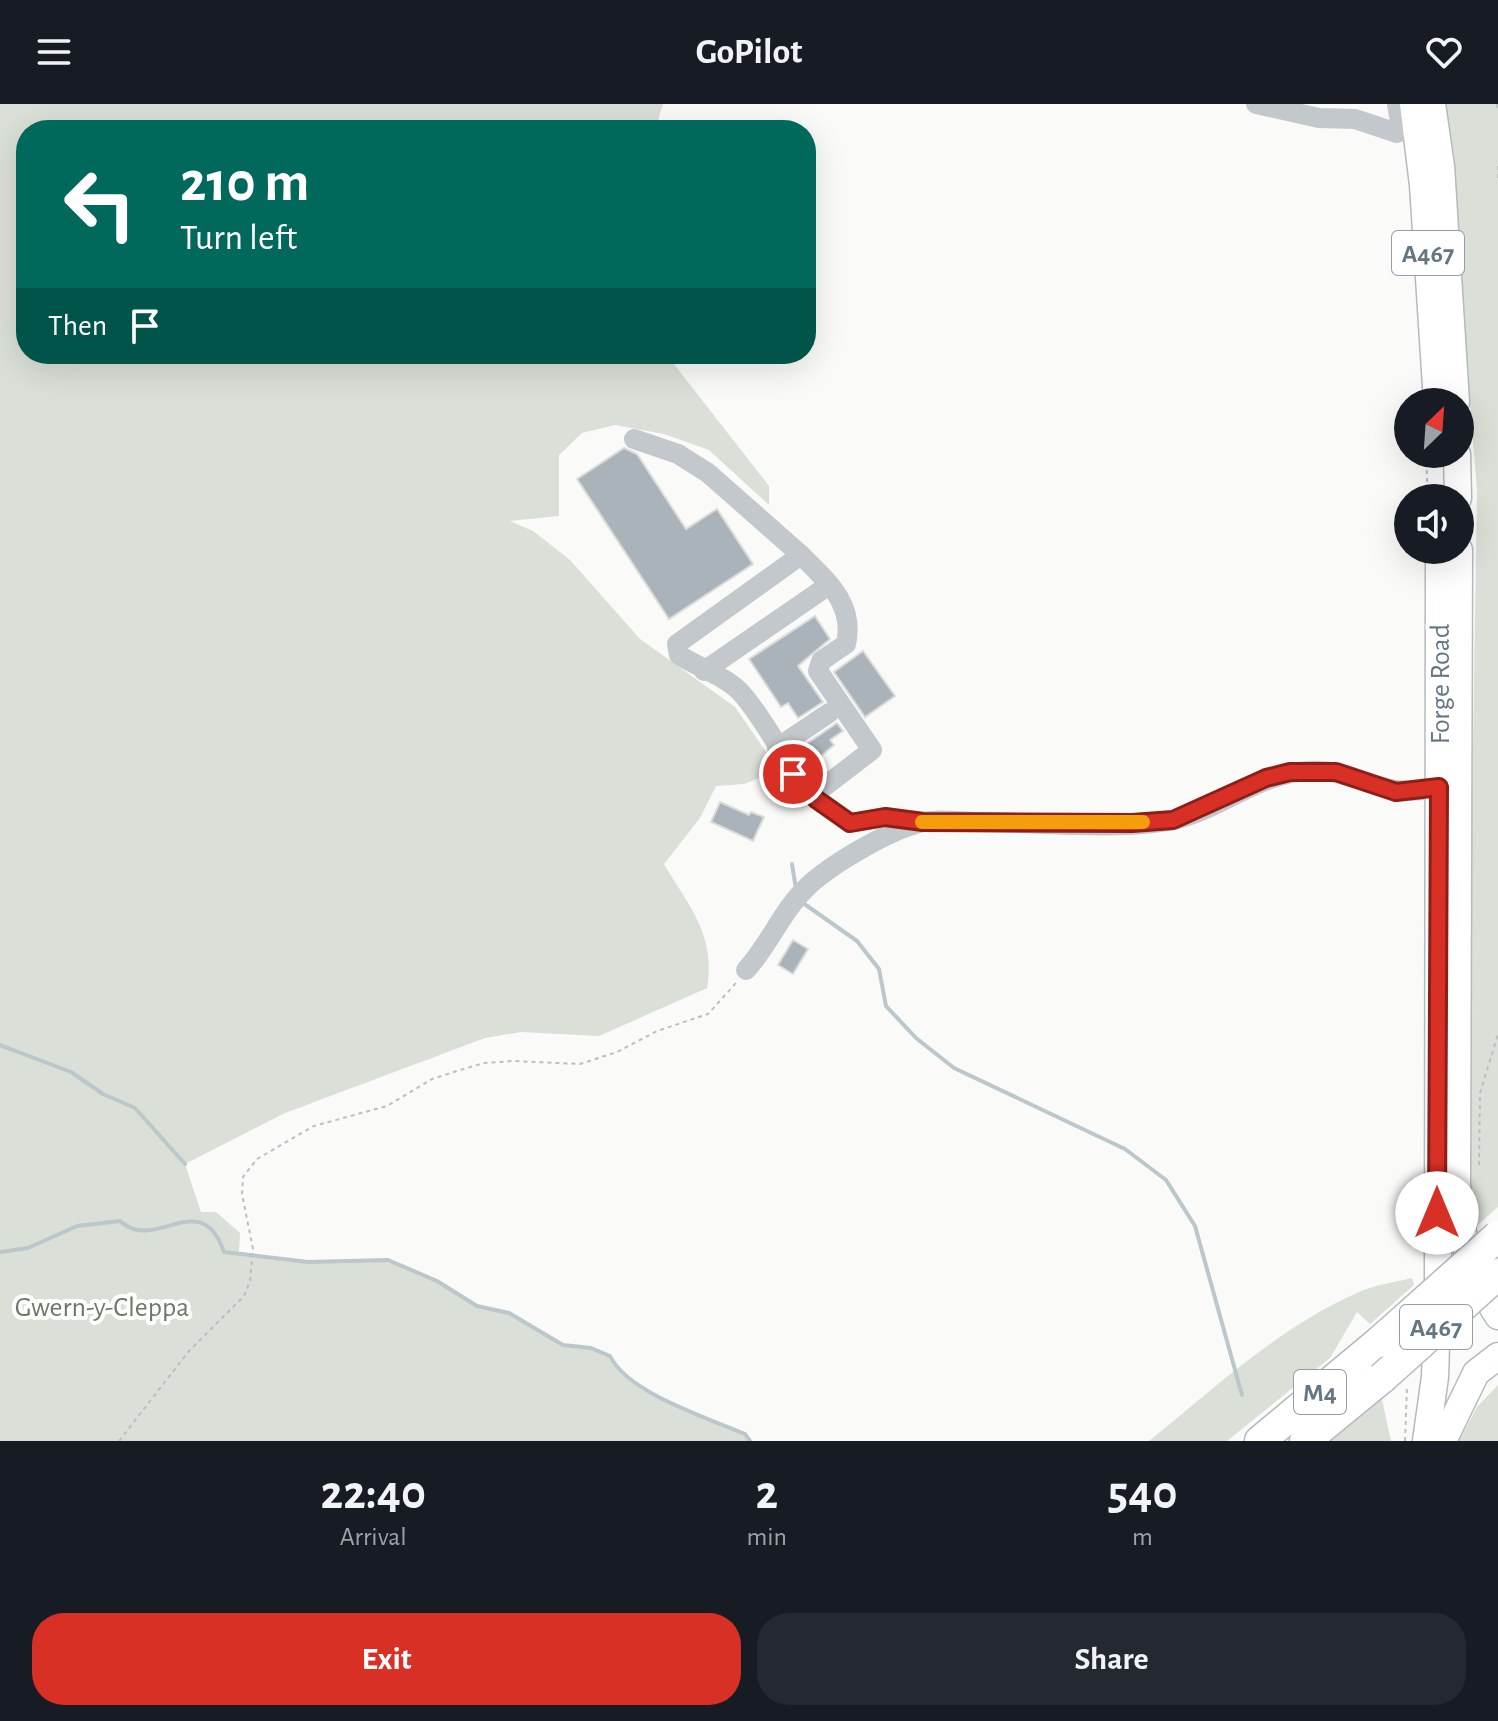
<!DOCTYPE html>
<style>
:root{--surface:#171b24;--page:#242831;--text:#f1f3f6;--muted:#9ea1a6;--accent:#d93025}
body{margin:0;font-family:"Alegreya Sans",sans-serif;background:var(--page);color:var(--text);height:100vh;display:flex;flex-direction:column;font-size:30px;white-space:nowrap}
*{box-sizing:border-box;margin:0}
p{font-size:26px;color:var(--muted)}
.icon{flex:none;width:44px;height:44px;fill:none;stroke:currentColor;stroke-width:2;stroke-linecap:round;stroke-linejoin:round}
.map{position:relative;height:1337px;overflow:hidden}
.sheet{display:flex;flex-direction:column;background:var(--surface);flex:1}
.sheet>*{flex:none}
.guide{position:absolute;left:16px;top:16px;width:800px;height:244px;border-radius:32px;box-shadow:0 8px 32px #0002;background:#00695c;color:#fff;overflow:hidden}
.needle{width:52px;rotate:25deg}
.controls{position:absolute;left:1394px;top:284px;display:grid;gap:16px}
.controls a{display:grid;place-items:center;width:80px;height:80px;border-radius:50%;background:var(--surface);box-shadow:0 8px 32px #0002;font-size:40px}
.pin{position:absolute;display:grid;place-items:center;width:68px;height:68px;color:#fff;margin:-34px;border:4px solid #fff;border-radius:50%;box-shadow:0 2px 8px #0007}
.me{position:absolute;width:88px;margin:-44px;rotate:0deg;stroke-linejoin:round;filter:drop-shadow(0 0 6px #0008)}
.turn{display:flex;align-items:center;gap:28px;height:168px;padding:0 32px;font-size:36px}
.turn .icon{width:104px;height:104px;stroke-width:2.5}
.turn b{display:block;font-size:56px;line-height:68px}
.then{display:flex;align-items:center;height:76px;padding:0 32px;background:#0003;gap:16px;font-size:30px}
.eta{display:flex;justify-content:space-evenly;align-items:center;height:136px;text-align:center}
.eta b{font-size:48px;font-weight:700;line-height:56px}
.cta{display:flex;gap:16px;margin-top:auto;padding:16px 32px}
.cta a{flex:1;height:92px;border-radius:32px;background:var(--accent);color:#fff;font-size:32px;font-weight:700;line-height:92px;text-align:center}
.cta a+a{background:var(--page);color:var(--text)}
header{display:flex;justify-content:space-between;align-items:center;height:104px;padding:0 32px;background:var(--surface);font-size:36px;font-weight:700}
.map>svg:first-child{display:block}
.green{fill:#dadfd7}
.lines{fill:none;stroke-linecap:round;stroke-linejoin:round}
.stream{stroke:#bbc7cb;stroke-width:4}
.building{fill:#aab3b9;stroke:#dcdcda;stroke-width:2}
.major-casing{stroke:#b5babe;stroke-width:29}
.highway-casing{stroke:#b4b9bd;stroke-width:33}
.path{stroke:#bbbfc2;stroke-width:2;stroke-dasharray:4 4;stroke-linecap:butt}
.minor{stroke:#c3c8cc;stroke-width:20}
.major{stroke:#fff;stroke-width:26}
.highway{stroke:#fff;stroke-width:30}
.highway-bridge-casing{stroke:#b4b9bd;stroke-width:33;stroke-linecap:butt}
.highway-bridge{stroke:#fff;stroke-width:30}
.route-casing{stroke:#8d1f18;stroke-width:20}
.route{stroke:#d93025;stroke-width:14}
.slow{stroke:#f59e0b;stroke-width:14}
.labels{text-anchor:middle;stroke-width:8;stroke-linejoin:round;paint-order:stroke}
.shield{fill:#fff;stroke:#939fa8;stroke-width:2}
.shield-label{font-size:26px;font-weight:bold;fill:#657683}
.street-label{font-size:28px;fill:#657683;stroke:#fff}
.park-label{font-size:28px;fill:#687a64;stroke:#fff}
</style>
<header><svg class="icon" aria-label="menu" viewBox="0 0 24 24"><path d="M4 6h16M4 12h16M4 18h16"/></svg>GoPilot<svg class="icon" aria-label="heart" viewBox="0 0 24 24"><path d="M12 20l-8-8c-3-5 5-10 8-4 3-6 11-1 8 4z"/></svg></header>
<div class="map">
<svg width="1498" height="1337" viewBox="0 0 1498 1337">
<rect width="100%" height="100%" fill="#fafaf8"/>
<g class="green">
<path d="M 0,0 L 663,0 L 655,26 L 26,26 L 26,250 L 666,250 L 769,382 L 769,401 L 709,346 L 664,330 L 615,321 L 582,329 L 559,351 L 559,412 L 510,417 L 533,427 L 570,456 L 640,535 L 735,603 L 773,658 L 777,667 L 744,680 L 716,682 L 700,714 L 664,760 C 690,804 716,831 707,884 L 599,932 L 521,928 L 485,934 L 285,1009 L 185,1060 L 201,1108 L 216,1108 L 240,1129 L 239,1148 L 308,1158 L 388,1156 L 437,1177 L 477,1202 L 509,1209 L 563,1241 L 591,1244 L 610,1252 C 628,1289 708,1314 745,1330 L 750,1337 L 0,1337 Z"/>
<polygon points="1445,0 1498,0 1498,1103 1473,1125 1468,962 1477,386"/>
<path d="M 1412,1174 L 1414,1181 L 1370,1220 L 1357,1208 L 1330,1254 L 1227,1337 L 1149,1337 C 1215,1284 1279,1223 1359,1188 C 1375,1181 1395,1178 1412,1174 Z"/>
<polygon points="1498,1281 1498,1337 1459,1337 1477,1303"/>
<polygon points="1381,1291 1391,1337 1322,1337"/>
</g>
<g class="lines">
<g class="stream">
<polyline points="792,760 796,785"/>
<polyline points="803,799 857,837 879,865 886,902 916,934 954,964 1125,1045 1166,1076 1195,1122 1242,1291"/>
<polyline points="0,941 71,968 103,990 135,1004 185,1060"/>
<path d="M 0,1148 L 28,1144 L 77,1122 L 120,1117 C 155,1150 201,1081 224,1148 L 308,1158 L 388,1156 L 437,1177 L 477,1202 L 509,1209 L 563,1241 L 591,1244 L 610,1252 C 628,1289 708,1314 745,1330 L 750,1337"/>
</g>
</g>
<g class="building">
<polygon points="624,344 637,350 686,425 717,405 753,460 669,515 577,375"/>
<polygon points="815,512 830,535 798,562 823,598 798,614 788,599 781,603 749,555"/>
<polygon points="863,547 895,592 865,613 834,568"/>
<polygon points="837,619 843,627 830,636 834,641 808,663 796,647"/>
<polygon points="720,698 749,711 751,708 764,713 753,737 711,718"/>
<polygon points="793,836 808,845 793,870 778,861"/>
</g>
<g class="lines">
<g class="major-casing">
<g id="major">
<polyline points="1413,0 1423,81 1437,298"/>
<polyline points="1432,0 1441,62 1456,298"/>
<polyline points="1457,350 1458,394"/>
<path d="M 1459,446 L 1457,1079 C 1460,1132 1469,1167 1498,1212"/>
<polyline points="1426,1337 1435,1273 1438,1178 1439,446"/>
<polyline points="1443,1337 1476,1269 1498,1252"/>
</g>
</g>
<g class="highway-casing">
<g id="highway">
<polyline points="1260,1337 1379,1238"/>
<polyline points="1305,1337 1382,1274"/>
</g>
</g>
<g class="path">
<polyline points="1497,0 1498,8"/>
<polyline points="1498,62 1498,75"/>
<polyline points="1426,350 1428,394"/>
<polyline points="1479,1061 1480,989 1498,930"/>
<polyline points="119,1337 189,1247 244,1192 250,1177 253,1145 242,1090 243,1073 257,1055 314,1022 387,1002 432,975 460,966 484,959 513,957 580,960 617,948 657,927 708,910 736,879"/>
<polyline points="1405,1337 1407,1283"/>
</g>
<g class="minor">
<polyline points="1256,0 1319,14 1355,15 1397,29 1415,17"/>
<polyline points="1397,0 1401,23"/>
<polyline points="634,335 678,350 708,369 801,451"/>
<polyline points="704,567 829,481"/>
<polyline points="777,644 829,609"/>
<path d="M 812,692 L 872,646 L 818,567 L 821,557 L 846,540 C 855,500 827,477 801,451 L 677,540 L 679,551 C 698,563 729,574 743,591 C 771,624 787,664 816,695 L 850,719 L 885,713 L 923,718"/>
<path d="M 746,866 C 770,840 781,808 807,783 C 831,760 891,725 923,718 C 940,714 961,718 978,718 C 1033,718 1122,727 1173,716 C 1222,705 1258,669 1309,667 C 1360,664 1379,698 1439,683"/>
</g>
<use href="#major" class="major"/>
<use href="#highway" class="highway"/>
<g class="highway-bridge-casing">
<g id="highway-bridge">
<polyline points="1379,1238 1498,1132"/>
<polyline points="1382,1274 1498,1170"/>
</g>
</g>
<use href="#highway-bridge" class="highway-bridge"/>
</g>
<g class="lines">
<g class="route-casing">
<polyline id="route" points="793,670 816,695 850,719 885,713 923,718 1132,719 1173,716 1266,674 1290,668 1336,668 1396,688 1439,683 1437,1109"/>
</g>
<use href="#route" class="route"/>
<polyline class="slow" points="922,718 1143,718"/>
</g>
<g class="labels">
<g class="shield">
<rect x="1392" y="127" width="72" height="44" rx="6"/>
<rect x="1400" y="1201" width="72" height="44" rx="6"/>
<rect x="1294" y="1266" width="52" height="44" rx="6"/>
</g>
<g class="shield-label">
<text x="1428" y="158">A467</text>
<text x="1436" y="1232">A467</text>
<text x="1320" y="1297">M4</text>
</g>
<g class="street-label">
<text transform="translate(1439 580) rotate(-90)" y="10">Forge Road</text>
</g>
<g class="park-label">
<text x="102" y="1212">Gwern-y-Cleppa</text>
</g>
</g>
</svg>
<div class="controls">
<a><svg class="needle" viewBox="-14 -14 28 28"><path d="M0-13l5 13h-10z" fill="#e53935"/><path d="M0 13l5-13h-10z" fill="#9ea1a6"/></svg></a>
<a><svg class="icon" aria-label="sound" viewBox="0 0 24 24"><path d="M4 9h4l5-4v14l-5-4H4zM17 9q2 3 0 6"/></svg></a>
</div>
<div class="pin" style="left:793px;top:670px;background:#d93025"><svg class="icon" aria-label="arrive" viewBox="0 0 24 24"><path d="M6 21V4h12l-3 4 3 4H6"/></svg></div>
<svg class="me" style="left:1437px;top:1109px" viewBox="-20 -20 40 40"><circle r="19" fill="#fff"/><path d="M0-13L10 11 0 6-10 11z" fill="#d93025"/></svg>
<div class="guide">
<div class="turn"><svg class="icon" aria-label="left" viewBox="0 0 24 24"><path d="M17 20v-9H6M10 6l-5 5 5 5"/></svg><div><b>210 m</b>Turn left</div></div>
<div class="then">Then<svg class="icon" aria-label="arrive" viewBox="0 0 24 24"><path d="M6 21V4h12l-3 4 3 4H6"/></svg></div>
</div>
</div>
<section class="sheet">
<div class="eta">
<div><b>22:40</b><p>Arrival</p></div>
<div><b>2</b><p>min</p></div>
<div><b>540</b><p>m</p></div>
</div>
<div class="cta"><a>Exit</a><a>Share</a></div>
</section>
